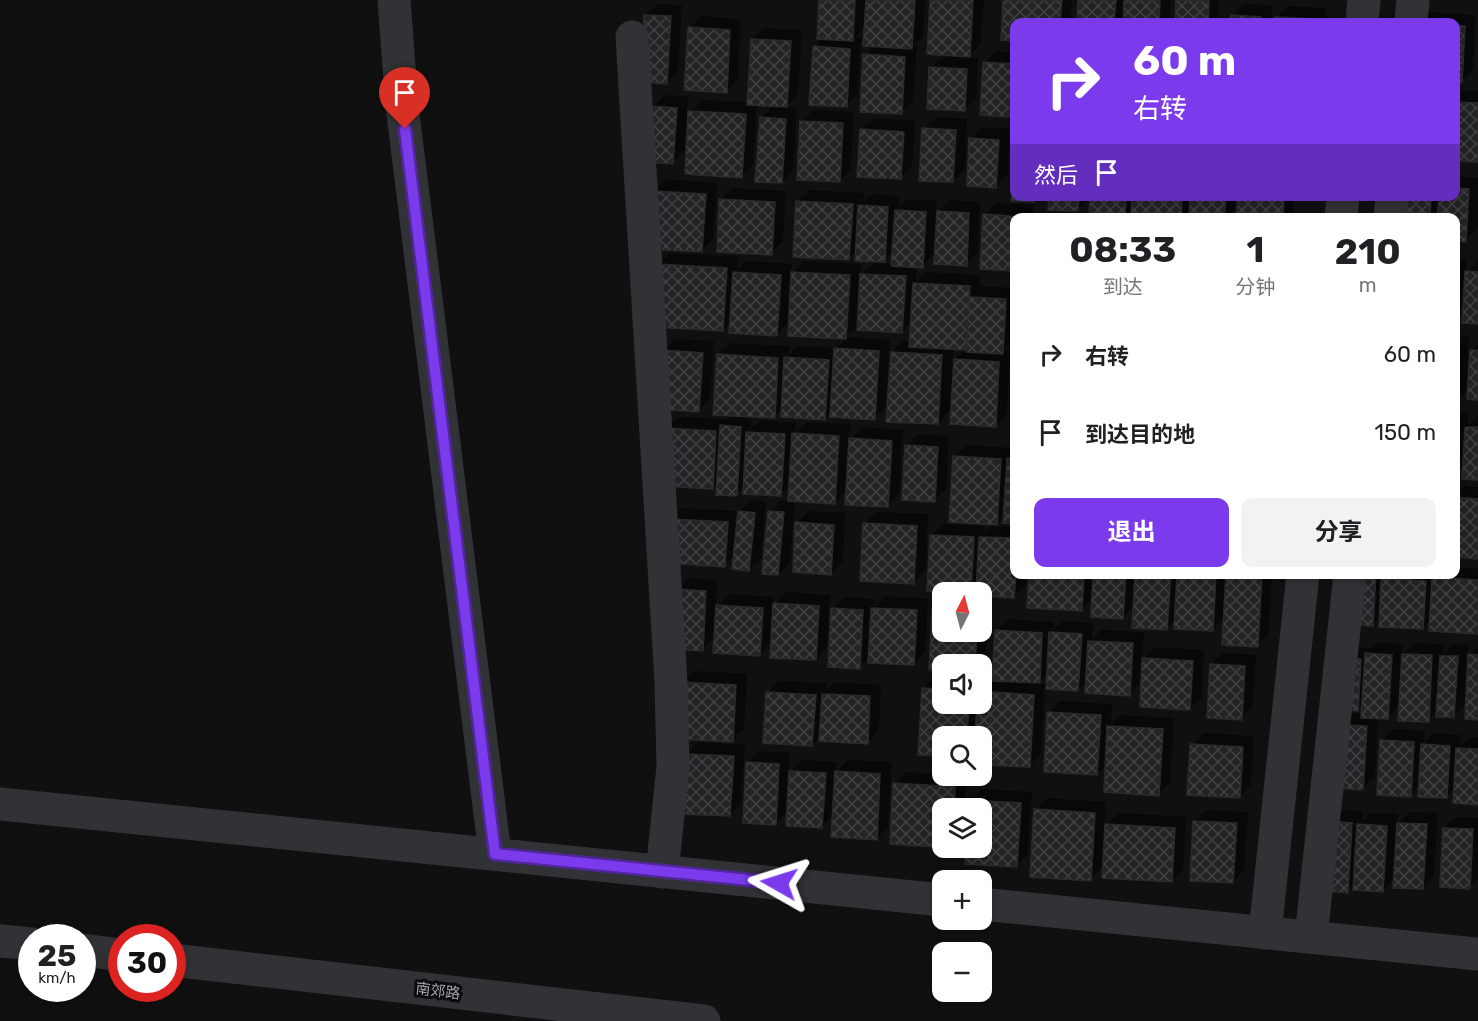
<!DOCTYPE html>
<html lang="zh">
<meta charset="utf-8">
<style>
:root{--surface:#fff;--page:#f2f2f2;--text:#202124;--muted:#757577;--accent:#7c3aed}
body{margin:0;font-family:Rubik,"Noto Sans SC",sans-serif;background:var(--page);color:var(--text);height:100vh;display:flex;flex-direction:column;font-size:22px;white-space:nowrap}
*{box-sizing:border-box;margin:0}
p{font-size:20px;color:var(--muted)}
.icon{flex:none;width:33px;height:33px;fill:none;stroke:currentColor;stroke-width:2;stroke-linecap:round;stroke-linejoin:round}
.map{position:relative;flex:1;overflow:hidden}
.details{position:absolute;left:1010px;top:213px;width:450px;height:366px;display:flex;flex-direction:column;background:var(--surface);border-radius:12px;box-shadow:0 3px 9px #0003}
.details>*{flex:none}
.hud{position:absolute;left:1010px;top:18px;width:450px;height:183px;border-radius:12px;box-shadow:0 3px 9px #0003;background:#7c3aed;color:#fff;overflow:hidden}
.needle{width:39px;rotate:6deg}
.tools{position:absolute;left:932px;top:582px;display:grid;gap:12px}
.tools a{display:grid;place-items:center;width:60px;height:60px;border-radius:12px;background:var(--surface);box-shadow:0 3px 9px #0003;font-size:30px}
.speed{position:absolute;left:18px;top:924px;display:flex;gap:12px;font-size:30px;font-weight:700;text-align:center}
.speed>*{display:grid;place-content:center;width:78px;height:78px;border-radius:50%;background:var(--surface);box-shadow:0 3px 9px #0003;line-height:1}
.speed small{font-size:15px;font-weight:400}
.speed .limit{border:9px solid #d22;background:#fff;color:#111}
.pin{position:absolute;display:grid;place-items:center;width:51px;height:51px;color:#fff;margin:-62px -26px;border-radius:50% 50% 50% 0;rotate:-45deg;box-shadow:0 0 6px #0007}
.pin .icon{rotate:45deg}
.me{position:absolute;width:66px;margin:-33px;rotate:276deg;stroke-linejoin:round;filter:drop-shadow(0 0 4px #0008)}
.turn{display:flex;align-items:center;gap:21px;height:126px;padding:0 24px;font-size:27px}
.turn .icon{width:78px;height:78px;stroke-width:2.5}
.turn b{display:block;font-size:42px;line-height:51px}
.then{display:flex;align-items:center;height:57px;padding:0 24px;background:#0003;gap:12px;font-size:22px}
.eta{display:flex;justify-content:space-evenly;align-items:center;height:102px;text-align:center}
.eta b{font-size:36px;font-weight:700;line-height:42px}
.button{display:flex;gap:12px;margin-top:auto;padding:12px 24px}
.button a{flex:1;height:69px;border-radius:12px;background:var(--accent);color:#fff;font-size:24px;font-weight:700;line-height:69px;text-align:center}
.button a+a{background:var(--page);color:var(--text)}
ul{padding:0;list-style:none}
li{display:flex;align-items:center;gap:18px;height:78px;padding:0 24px}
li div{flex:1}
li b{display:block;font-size:22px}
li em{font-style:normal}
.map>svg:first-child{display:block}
.shadow{fill:#0007;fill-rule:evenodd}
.building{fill:url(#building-cross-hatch);stroke:#2a2a2d;stroke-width:1.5}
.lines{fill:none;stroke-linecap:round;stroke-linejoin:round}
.street{stroke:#313235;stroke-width:33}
.route-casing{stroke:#51269a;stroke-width:15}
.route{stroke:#7c3aed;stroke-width:10}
.labels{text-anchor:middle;stroke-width:6;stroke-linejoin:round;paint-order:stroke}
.street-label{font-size:15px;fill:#a2a7b0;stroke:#0b0b0c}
</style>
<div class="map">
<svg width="1478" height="1021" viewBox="0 0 1478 1021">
<defs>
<pattern id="building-cross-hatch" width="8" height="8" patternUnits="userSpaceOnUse" patternTransform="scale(1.5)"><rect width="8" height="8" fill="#232325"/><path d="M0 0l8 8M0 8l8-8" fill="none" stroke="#404042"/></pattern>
</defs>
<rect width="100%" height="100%" fill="#101011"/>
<g class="shadow">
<polygon points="821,0 925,0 923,36 913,46 917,46 913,101 902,112 865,55 875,45 866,26 855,37 861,37 858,94 846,106 814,47 823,38"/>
<polygon points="932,0 984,0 981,43 967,57 978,58 976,98 964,110 931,68 945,54"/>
<polygon points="1005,0 1072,0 1070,22 1014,22 1014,39"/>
<polygon points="1080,0 1171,0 1169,22 1078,22"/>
<polygon points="1178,0 1219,0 1218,22 1177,22"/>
<polygon points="657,4 682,5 678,71 667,83 645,16"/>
<polygon points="1244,4 1272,5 1271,22 1232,22 1232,16"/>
<polygon points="1288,6 1326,8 1326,22 1276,22 1276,18"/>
<polygon points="1430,12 1476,15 1473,70 1461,82 1455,81 1455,22 1420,22"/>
<polygon points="701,16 741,19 738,80 726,92 689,28"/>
<polygon points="764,28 802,30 798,94 785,107 797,108 793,170 782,182 761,118 774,105 757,104 753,164 741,176 688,138 685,137 685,150 673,162 653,107 665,95 688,97 687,115 702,100 749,102 752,39"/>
<polygon points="996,51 1014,53 1014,109 1008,115 985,63"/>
<polygon points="1459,90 1478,91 1478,160 1455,159 1455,94"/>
<polygon points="813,110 854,112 851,169 839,181 802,122"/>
<polygon points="936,117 967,119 965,169 953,181 924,129"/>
<polygon points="873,118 915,121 912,166 900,178 861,130"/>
<polygon points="982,127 1010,129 1008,174 996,186 970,139"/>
<polygon points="1455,176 1478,178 1478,228 1465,240 1455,240 1455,218 1400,218 1401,196 1455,196"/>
<polygon points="666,179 717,183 713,239 701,251 654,191"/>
<polygon points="733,188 786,191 783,241 771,253 721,200"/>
<path d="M 809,190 L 864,193 L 863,202 L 872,194 L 899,196 L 898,208 L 908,199 L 937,201 L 936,214 L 950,200 L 980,202 L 978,252 L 966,264 L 936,252 L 922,266 L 917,266 L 916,282 L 926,272 L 981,275 L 980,286 L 1014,288 L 1014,341 L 1004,350 L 1010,351 L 1007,414 L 995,425 L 952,408 L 938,423 L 889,403 L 874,418 L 832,411 L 824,418 L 783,408 L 774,417 L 752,415 L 751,429 L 760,420 L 796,423 L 795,433 L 806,422 L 850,424 L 849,441 L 863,427 L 903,430 L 899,494 L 888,506 L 848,489 L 835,502 L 795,500 L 790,562 L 778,574 L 770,512 L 781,500 L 790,501 L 791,484 L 780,495 L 745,486 L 736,494 L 718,482 L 713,488 L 667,429 L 679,417 L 728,419 L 733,414 L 718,355 L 730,343 L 789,346 L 789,355 L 797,346 L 836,348 L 847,338 L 789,334 L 790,321 L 777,334 L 732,321 L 723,330 L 658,265 L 670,253 L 738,257 L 737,270 L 746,261 L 792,264 L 791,274 L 804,261 L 861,264 L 860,276 L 874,263 L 893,264 L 894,251 L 884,260 L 857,250 L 849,258 L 798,201 ZM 912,321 L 911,341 L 904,340 L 892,352 L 889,402 L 886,402 L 890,340 L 846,337 L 859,324 L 902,331 ZM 953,348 L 966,348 L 952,363 Z"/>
<polygon points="1050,196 1091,196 1077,210"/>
<polygon points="1091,196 1236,196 1235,209 1227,218 1190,218 1191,209 1182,218 1149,218 1133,214 1129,218 1090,218"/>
<polygon points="1239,196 1294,196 1293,218 1238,218"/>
<polygon points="996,203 1033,205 1033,218 1014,218 1014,270 984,215"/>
<polygon points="1455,258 1466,259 1466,273 1478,260 1478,322 1465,308 1455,318"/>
<polygon points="1455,337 1469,337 1466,392 1455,403"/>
<polygon points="675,339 714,341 710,399 699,410 663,351"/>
<polygon points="1478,344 1478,398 1471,350"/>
<polygon points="1455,412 1468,413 1468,426 1478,416 1478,478 1465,465 1455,475"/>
<polygon points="918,434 949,436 946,489 934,501 907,446"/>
<polygon points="966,445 1012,448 1012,455 1014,453 1014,523 1005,515 995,526 1014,527 1014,574 1026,574 1026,585 1014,597 981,595 981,592 977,592 977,585 970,592 929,590 932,535 944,524 985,526 985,533 994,523 954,457"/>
<polygon points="1465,486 1478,487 1478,557 1455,556 1455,490 1456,490 1456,496"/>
<polygon points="751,500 766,502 761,558 749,570 735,555 724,565 670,520 682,508 740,511"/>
<polygon points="809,511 845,513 843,562 831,573 797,523"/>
<polygon points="876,512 928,514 926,570 914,582 865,523"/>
<polygon points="1455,567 1478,568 1478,632 1431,619 1423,628 1381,616 1373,625 1359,574 1455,574"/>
<polygon points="1030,574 1272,574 1269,634 1257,645 1225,617 1213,630 1176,619 1167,628 1134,606 1123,617 1093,598 1081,610"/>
<polygon points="689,578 717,580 716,607 729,594 774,597 773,605 786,592 830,595 827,647 816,659 772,642 760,654 715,637 703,649 677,590"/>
<polygon points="885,596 928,599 925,652 914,664 870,657 859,667 833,609 845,597 874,599 874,608"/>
<polygon points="981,601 989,601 985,659 979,664 942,664 942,669 934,611 942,602 942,632 981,632"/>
<path d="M 1008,619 L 1054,622 L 1053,631 L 1062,621 L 1093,623 L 1092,640 L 1101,630 L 1144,632 L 1142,660 L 1156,647 L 1204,650 L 1202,697 L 1190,708 L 1143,680 L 1129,694 L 1088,680 L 1078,690 L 1045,688 L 1041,754 L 1029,766 L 981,763 L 981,736 L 942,736 L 942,754 L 924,688 L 935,677 L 942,677 L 942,704 L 981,704 L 981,689 L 990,680 L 993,680 L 996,631 ZM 1048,673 L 1048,684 L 1038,683 Z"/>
<polygon points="1378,642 1403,644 1402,655 1415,643 1444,644 1443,655 1453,644 1469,645 1468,656 1478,647 1478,718 1467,702 1453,716 1438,710 1428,721 1400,705 1388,717 1378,717 1375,776 1363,788 1342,725 1353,713 1363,714 1363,703 1358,709 1347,659 1359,647 1372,648"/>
<polygon points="1223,653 1256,655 1253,706 1241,718 1211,664"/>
<polygon points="694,671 747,674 744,729 732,740 683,683"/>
<polygon points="779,681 827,683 826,691 835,682 881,685 879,730 867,742 821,736 812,745 768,692"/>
<polygon points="1060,701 1112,704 1111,724 1121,715 1174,718 1170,782 1158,794 1107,764 1097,774 1049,713"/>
<polygon points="1393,729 1425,731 1424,743 1434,733 1461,735 1460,746 1470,737 1478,737 1478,803 1456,788 1446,797 1420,786 1411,795 1381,741"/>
<polygon points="1204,733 1254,736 1251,785 1240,796 1192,745"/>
<polygon points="698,742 745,745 741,803 729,815 687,754"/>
<polygon points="760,751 790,753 789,773 802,760 837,762 836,772 848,760 892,762 888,827 877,838 834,814 822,826 788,810 775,824 748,762"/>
<polygon points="906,772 942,774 942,776 966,776 965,808 942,808 942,846 894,784"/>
<polygon points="982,789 1032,792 1028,854 1017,865 966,863 967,848 981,848 981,808 969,808 970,801"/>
<polygon points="1047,798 1106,802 1105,827 1119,813 1186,817 1183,869 1172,880 1104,865 1090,879 1036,810"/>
<polygon points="1206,810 1248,812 1244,870 1233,882 1195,822"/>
<polygon points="1343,810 1363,811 1363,820 1370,813 1398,814 1397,825 1410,812 1438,813 1434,876 1422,888 1395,878 1383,891 1355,884 1347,891 1331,822"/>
<polygon points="1456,817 1478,818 1478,878 1469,887 1444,828"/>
</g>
<g class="building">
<polygon points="819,0 855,0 853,41 817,39"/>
<polygon points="866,0 915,0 912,49 863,46"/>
<polygon points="930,0 973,0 970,57 927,54"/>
<polygon points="1003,0 1062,0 1060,22 1014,22 1014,41 1001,40"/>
<polygon points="1078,0 1116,0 1114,22 1077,22"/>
<polygon points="1124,0 1160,0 1159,22 1123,22"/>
<polygon points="1176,0 1209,1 1208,22 1175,22"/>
<polygon points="644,15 671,16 667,84 640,82"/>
<polygon points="1231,15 1261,17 1261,22 1230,22"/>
<polygon points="1275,17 1315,19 1315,22 1274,22"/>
<polygon points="1455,25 1465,26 1462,83 1455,83"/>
<polygon points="688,27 730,30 727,93 684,90"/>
<polygon points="751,39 791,41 787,107 747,105"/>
<polygon points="813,46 850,49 847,107 809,105"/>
<polygon points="863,54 905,57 902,114 860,112"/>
<polygon points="983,62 1012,64 1009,117 980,115"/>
<polygon points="929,67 967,69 965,111 927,109"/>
<polygon points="1455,102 1478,103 1478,162 1455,161"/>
<polygon points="651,106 677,108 673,164 648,162"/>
<polygon points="688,111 746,114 742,178 685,174"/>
<polygon points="760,117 786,119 782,183 755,182"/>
<polygon points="800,121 843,123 840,182 797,180"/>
<polygon points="922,128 956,130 953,182 919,181"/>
<polygon points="860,129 904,132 901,179 857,177"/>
<polygon points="969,138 999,140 996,188 967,186"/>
<polygon points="1014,146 1014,196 1034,196 1034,202 1011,201"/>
<polygon points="1455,188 1469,189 1466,242 1455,241 1455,218 1437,218 1439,196 1455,196"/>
<polygon points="653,191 706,194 702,252 649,249"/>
<polygon points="1049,196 1079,196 1078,211 1048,210"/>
<polygon points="1090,196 1126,196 1125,218 1089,218"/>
<polygon points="1132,196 1182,196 1181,218 1131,218"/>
<polygon points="1190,196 1226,196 1224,218 1189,218"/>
<polygon points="1238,196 1284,196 1283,218 1236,218"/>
<polygon points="1400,196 1431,196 1430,218 1398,218"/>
<polygon points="719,199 775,202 772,255 717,252"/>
<polygon points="796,201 853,204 849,260 793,257"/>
<polygon points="858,205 888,207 885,262 855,261"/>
<polygon points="895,210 926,212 923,268 891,266"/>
<polygon points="937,211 969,213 967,266 934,264"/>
<polygon points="983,214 1022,217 1014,218 1014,271 980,269"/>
<polygon points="657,264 727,268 723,331 653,327"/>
<polygon points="1465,271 1478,272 1478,324 1462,323"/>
<polygon points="733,272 781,275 777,336 729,333"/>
<polygon points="791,272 850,275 846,339 788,336"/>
<polygon points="860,274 906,276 902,333 857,330"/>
<polygon points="913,283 970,286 966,350 909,347"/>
<polygon points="969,297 1006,299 1003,354 966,352"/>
<polygon points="834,348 879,351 875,420 830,417"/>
<polygon points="1455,348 1458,349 1455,399"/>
<polygon points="662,350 703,353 699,412 658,409"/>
<polygon points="1470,350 1478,350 1478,400 1467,399"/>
<polygon points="891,352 942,355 938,424 886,422"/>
<polygon points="717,354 778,358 775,418 713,415"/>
<polygon points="784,357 829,360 825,420 781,417"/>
<polygon points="954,359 999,362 996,427 950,424"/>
<polygon points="1014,393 1014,441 1011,440"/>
<polygon points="720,425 741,427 737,496 716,495"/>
<polygon points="1465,427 1478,427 1478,480 1462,479"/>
<polygon points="665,428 716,431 713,489 662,486"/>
<polygon points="746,432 785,434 781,496 743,494"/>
<polygon points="792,433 839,436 835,504 788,501"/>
<polygon points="849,438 892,441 888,507 845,505"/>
<polygon points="905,445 938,447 935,502 902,500"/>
<polygon points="953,456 1001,459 997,525 949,522"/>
<polygon points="1007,458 1014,458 1014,524 1003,523"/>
<polygon points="1455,497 1478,499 1478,559 1455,557"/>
<polygon points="738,511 755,513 749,571 732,569"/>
<polygon points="768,511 784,512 778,575 762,574"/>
<polygon points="669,519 728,522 725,567 667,563"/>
<polygon points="795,522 834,525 831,575 793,572"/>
<polygon points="863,523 917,526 914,584 860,581"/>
<polygon points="930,535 974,537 971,592 927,591"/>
<polygon points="979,537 1014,538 1014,574 1016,574 1014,598 981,596 981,592 976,592"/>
<polygon points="1029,574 1084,574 1082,611 1027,608"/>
<polygon points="1093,574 1126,574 1123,619 1091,617"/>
<polygon points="1135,574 1171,574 1167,630 1132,628"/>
<polygon points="1177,574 1216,574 1213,631 1174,629"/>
<polygon points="1226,574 1262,574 1258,647 1222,645"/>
<polygon points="1357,574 1376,574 1373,626 1354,625"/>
<polygon points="1432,577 1478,580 1478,634 1429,631"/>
<polygon points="1381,578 1426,581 1423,629 1379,627"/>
<polygon points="675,589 706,591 703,651 672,649"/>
<polygon points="773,603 819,606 816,660 770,658"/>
<polygon points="716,605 763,608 760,656 713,653"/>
<polygon points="831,608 863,610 860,669 828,667"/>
<polygon points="871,608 917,610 914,665 868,663"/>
<polygon points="932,610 942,611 942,632 977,632 975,664 942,664 942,670 929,670"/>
<polygon points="995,630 1042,633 1040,683 992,681"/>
<polygon points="1049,632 1082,634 1078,691 1046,689"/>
<polygon points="1088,641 1133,643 1130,696 1085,693"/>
<polygon points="1365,653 1392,655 1388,719 1361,718"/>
<polygon points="1402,654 1432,655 1429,722 1398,721"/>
<polygon points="1468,654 1478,655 1478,720 1465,719"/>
<polygon points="1440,656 1458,656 1454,717 1436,717"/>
<polygon points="1142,658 1193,661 1190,710 1140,707"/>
<polygon points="1346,658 1361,659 1358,711 1343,710"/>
<polygon points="1210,664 1245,666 1242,720 1207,718"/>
<polygon points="681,682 736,685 733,742 678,739"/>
<polygon points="922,688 942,689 942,704 969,704 967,736 942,736 942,756 918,755"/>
<polygon points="981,691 1034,695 1030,767 981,765 981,736 975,736 977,704 981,704"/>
<polygon points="766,692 816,695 812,746 763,743"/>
<polygon points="822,694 870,696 868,744 819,741"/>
<polygon points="1047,712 1101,715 1097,775 1044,772"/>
<polygon points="1340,725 1367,726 1363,790 1337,788"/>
<polygon points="1107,726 1163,729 1159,796 1104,792"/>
<polygon points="1380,740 1414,742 1411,797 1377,795"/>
<polygon points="1190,744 1243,747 1240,798 1187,795"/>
<polygon points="1421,744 1450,746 1447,798 1418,797"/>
<polygon points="1456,748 1478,749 1478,805 1453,803"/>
<polygon points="685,754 734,756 730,816 681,814"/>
<polygon points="746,762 779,764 776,825 743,823"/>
<polygon points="789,771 826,773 822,828 786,826"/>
<polygon points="835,771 880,774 877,840 831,837"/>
<polygon points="893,783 955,787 954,808 942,808 942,848 952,848 890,844"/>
<polygon points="968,800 1021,803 1017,867 965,864 966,848 981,848 981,808 968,808"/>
<polygon points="1034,809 1095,813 1091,881 1030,877"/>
<polygon points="1193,821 1237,823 1233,883 1190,881"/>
<polygon points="1330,821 1352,823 1348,893 1326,891"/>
<polygon points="1397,823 1427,824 1423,889 1393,888"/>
<polygon points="1105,824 1175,828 1172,882 1102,878"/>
<polygon points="1357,824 1387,826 1383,892 1353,890"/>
<polygon points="1443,828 1473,829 1470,889 1440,887"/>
</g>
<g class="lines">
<g class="street">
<polyline points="394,0 402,106 495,854"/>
<polyline points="1362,22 1364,0"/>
<polyline points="1411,22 1413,0"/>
<polyline points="632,37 671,682 673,767 662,872"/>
<polyline points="1341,218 1343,196"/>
<polyline points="1390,218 1392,196"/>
<polyline points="0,804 942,900"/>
<polyline points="981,904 1478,954"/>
<polyline points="1265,933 1303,574"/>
<polyline points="1311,937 1350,574"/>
<polyline points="0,941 32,944"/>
<polyline points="82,950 122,955"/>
<polyline points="172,960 704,1021"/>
</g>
</g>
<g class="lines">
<g class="route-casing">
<polyline id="route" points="405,129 495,854 779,883"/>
</g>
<use href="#route" class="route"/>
</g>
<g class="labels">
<g class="street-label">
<text transform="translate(438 991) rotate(7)" y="5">南郊路</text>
</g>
</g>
</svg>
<div class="tools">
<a><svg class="needle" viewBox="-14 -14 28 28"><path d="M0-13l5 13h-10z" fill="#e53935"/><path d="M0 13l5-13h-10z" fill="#757577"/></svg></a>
<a><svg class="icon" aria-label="sound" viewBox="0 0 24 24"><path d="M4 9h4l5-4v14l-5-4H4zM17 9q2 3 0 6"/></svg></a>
<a><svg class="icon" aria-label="search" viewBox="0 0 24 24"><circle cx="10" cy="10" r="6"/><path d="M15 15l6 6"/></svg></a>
<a><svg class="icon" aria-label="layers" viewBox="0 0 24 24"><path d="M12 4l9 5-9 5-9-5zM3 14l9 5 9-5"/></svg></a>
<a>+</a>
<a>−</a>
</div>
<div class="speed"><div>25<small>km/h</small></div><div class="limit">30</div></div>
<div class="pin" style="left:405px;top:129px;background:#d93025"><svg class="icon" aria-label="arrive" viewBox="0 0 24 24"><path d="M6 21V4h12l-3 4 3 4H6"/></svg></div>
<svg class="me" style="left:779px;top:883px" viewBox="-20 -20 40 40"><path d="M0-17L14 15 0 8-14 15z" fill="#7c3aed" stroke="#fff" stroke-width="4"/></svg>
<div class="hud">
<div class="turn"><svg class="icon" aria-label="right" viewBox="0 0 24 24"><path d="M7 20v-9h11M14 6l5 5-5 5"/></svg><div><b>60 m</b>右转</div></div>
<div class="then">然后<svg class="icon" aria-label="arrive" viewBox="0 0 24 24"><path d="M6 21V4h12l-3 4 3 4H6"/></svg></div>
</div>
<section class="details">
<div class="eta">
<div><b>08:33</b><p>到达</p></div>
<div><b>1</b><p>分钟</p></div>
<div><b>210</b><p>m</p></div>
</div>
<ul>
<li><svg class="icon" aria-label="right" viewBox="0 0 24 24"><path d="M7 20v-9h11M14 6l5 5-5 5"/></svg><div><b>右转</b></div><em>60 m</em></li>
<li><svg class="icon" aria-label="arrive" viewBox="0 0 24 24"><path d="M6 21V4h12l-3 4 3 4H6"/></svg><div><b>到达目的地</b></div><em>150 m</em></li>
</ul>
<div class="button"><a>退出</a><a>分享</a></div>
</section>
</div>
